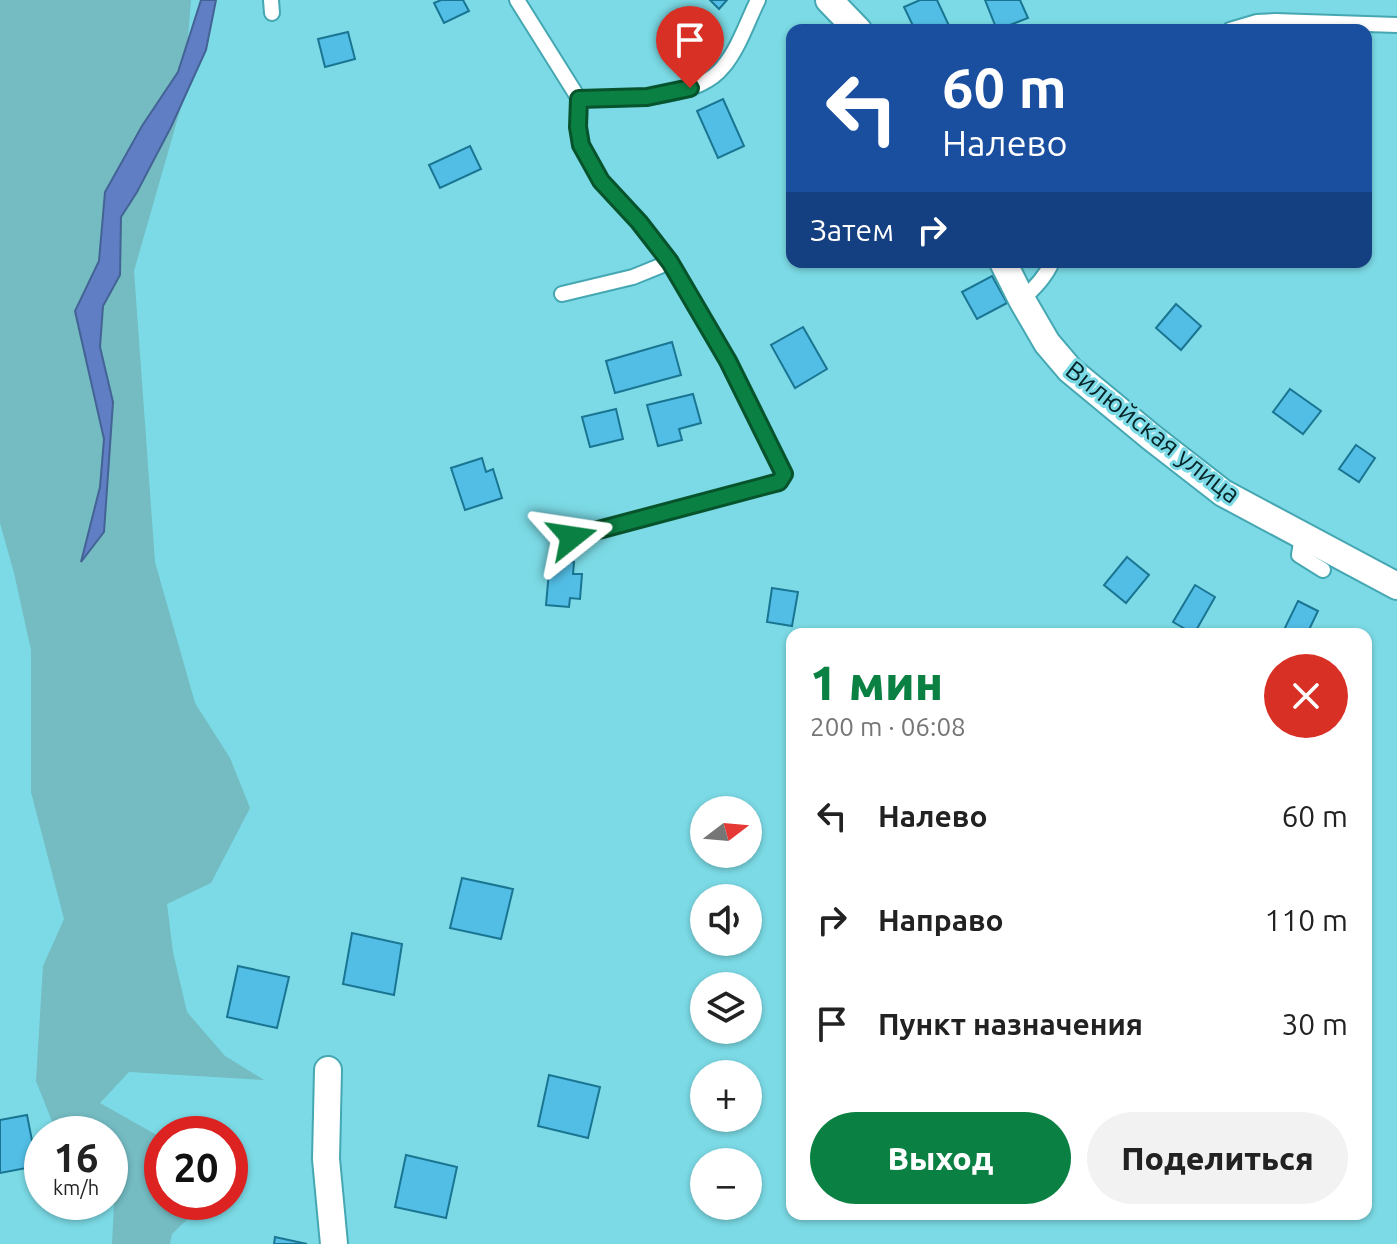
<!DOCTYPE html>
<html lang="ru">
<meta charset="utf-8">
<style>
:root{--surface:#fff;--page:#f2f2f2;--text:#222;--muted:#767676;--accent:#0b8043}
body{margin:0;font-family:Ubuntu,sans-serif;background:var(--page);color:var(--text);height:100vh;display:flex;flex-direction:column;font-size:30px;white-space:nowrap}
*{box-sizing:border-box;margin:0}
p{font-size:26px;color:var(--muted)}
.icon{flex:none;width:44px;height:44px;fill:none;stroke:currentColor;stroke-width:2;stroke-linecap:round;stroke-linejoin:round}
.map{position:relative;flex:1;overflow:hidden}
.details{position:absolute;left:786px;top:628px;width:586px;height:592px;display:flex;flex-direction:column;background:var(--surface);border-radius:16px;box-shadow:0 2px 6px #0004}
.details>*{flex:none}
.top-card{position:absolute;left:786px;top:24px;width:586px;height:244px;border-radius:16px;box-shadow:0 2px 6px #0004;background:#1a4fa0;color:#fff;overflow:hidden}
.needle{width:52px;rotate:74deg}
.controls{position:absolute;left:690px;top:796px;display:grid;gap:16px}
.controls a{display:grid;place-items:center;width:72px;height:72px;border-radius:50%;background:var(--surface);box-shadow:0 2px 6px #0004;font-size:40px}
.speed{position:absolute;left:24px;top:1116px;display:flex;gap:16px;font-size:40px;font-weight:700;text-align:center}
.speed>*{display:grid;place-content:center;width:104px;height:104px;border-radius:50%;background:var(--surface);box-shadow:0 2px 6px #0004;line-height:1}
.speed small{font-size:20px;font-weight:400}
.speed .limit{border:12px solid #d22;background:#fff;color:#111}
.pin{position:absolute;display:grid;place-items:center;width:68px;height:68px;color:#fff;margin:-82px -34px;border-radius:50% 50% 50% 0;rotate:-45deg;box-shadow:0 0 8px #0007}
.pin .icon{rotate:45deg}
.me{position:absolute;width:88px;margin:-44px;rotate:75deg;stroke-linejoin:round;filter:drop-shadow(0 0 6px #0008)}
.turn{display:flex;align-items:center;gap:28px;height:168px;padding:0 24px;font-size:36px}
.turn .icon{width:104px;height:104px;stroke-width:2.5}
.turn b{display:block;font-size:56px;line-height:68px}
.then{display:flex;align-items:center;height:76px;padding:0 24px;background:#0003;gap:16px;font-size:30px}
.round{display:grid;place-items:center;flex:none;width:84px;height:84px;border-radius:42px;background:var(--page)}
.head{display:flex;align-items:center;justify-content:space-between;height:136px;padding:0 24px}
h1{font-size:48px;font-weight:800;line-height:60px;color:var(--accent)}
.action{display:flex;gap:16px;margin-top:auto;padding:16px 24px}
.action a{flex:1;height:92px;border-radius:48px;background:var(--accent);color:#fff;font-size:32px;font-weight:800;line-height:92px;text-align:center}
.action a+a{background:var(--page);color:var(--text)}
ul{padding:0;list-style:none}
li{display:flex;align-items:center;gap:24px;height:104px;padding:0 24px}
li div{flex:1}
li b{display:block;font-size:30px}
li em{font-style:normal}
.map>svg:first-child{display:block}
.green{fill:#74bbc2}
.water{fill:#5f7ec4;stroke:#446395;stroke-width:2}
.building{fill:#52bee5;stroke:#1a7592;stroke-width:2}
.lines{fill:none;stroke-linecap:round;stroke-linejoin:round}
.service-casing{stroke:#45a7b2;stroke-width:18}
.minor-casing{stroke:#45a7b2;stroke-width:30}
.service{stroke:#fff;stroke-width:14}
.minor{stroke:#fff;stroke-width:26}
.route-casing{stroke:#07532c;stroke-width:20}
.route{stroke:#0b8043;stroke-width:14}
.labels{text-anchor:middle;stroke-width:6;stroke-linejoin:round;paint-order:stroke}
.street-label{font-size:26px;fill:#052528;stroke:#7bdae5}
</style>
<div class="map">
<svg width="1397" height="1244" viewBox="0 0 1397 1244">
<rect width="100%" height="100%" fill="#7bdae5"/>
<polygon class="green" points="0,0 191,0 183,100 134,271 155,562 195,703 230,758 250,808 211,883 167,904 173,952 187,1012 225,1056 264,1080 129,1072 100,1103 162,1138 162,1202 205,1202 172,1234 170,1244 112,1244 114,1205 110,1201 110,1134 57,1134 36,1081 43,966 64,919 31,792 31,650 14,573 0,523"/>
<polygon class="water" points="201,0 216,0 206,50 171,127 137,192 121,217 120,275 103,306 100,347 113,402 104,532 81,562 100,487 104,439 75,311 99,261 105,192 142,126 178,72"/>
<g class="building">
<polygon points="441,0 463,0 469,11 444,23 434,3"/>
<polygon points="710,0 727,0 719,9"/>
<polygon points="920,0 937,0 951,30 915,30 904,7"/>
<polygon points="985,0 1020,0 1028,18 997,30"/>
<polygon points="348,32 355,59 325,67 318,39"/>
<polygon points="723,99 744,146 718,158 697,111"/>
<polygon points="470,146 481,169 440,188 429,165"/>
<polygon points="992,276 1007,303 977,319 962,292"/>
<polygon points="1176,304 1201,326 1181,350 1156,328"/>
<polygon points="803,327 827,369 795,388 771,345"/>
<polygon points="672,342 681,375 615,393 606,361"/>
<polygon points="1290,389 1321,411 1303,434 1273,412"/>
<polygon points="693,394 701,423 679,429 682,440 658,446 647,405"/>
<polygon points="616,409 623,439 590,447 582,417"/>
<polygon points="1356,445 1375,458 1359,482 1339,469"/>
<polygon points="482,458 486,472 493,469 502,498 465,510 451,468"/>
<polygon points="1127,557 1149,575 1126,603 1104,585"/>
<polygon points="550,560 574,562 573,574 582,574 580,599 570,598 569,607 546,605"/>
<polygon points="1195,585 1215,597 1194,634 1173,622"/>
<polygon points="772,588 798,592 792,626 767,622"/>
<polygon points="1298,601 1318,611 1307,634 1282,634"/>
<polygon points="462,878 513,889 501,939 450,928"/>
<polygon points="352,933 402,944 394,995 343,984"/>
<polygon points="238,966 289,977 277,1028 227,1017"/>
<polygon points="549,1075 600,1087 588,1138 538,1126"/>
<polygon points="27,1115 37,1166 0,1173 0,1120"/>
<polygon points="406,1155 457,1167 446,1218 395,1207"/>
<polygon points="275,1237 307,1244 274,1244"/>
</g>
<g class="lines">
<g class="service-casing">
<g id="service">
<polyline points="271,0 272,13"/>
<polyline points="517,0 579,99 578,127 581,145 601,181 639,222 670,262 728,361 784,474 779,482 572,537"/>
<polyline points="1230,30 1257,22 1275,21 1397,25"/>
<path d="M 579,99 C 621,98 695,102 723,67 C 739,48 747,22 758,0"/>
<polyline points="562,294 633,277 670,262"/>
<path d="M 1022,300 C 1034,288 1045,278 1052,262"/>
<polyline points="1302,535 1299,555 1323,570"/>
</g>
</g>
<g class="minor-casing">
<g id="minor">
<polyline points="829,0 858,30"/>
<polyline points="1003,262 1022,300 1047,343 1070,370 1151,437 1223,493 1397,586"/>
<polyline points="328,1070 326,1159 334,1244"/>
</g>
</g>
<use href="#service" class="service"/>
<use href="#minor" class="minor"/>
</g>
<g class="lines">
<g class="route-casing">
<polyline id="route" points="572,537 779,482 784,474 728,361 670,262 639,222 601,181 581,145 578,127 579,99 647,97 690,88"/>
</g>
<use href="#route" class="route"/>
</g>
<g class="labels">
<g class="street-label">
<text transform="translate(1153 432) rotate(38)" y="9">Вилюйская улица</text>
</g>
</g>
</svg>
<div class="controls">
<a><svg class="needle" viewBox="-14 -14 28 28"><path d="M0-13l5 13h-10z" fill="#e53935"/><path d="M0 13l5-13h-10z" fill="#767676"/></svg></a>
<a><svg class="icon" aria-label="sound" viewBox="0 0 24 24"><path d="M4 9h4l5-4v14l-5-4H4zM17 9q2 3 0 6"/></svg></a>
<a><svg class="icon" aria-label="layers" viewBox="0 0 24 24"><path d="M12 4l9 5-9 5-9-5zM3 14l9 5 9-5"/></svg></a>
<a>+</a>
<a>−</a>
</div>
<div class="speed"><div>16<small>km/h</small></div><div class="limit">20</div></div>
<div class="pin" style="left:690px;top:88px;background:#d93025"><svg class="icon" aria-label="arrive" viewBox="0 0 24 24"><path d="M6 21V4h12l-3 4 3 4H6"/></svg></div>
<svg class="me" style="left:572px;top:537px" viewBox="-20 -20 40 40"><path d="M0-17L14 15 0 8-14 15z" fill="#0b8043" stroke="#fff" stroke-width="4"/></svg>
<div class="top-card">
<div class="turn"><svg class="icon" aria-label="left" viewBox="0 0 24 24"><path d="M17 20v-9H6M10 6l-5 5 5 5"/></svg><div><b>60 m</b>Налево</div></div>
<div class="then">Затем<svg class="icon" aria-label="right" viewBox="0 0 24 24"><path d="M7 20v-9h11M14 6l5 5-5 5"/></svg></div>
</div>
<section class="details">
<div class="head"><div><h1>1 мин</h1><p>200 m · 06:08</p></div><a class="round" style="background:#d93025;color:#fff"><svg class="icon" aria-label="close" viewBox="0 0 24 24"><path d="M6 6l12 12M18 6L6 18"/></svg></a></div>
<ul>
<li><svg class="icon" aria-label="left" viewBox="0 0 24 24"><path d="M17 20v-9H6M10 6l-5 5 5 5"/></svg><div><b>Налево</b></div><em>60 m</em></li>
<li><svg class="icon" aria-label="right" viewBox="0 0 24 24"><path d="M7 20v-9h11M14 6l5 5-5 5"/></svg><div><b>Направо</b></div><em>110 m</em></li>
<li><svg class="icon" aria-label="arrive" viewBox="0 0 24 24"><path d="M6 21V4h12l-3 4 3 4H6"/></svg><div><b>Пункт назначения</b></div><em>30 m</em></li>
</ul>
<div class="action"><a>Выход</a><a>Поделиться</a></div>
</section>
</div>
